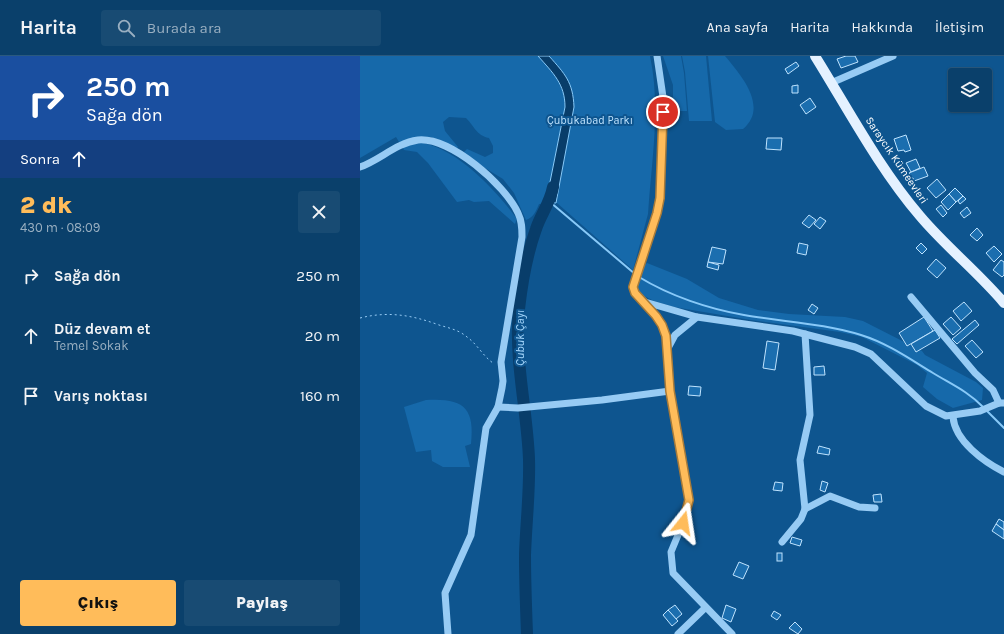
<!DOCTYPE html>
<html lang="tr">
<meta charset="utf-8">
<style>
:root{--surface:#0a406b;--page:#184b73;--text:#f1f3f6;--muted:#99afc1;--line:#2a597e;--accent:#ffbc5a}
body{margin:0;font-family:Karla,sans-serif;background:var(--page);color:var(--text);height:100vh;display:flex;flex-direction:column;font-size:15px;white-space:nowrap}
*{box-sizing:border-box;margin:0}
p{font-size:13px;color:var(--muted)}
.icon{flex:none;width:22px;height:22px;fill:none;stroke:currentColor;stroke-width:2;stroke-linecap:round;stroke-linejoin:round}
.map{position:relative;flex:1;overflow:hidden}
.drawer{display:flex;flex-direction:column;background:var(--surface);width:360px}
.drawer>*{flex:none}
.hud{background:#1a4fa0;color:#fff;overflow:hidden}
.fabs{position:absolute;left:588px;top:12px;display:grid;gap:8px}
.fabs a{display:grid;place-items:center;width:44px;height:44px;border-radius:4px;background:var(--surface);box-shadow:0 1px 3px #0004,0 0 0 1px var(--line);font-size:20px}
.pin{position:absolute;display:grid;place-items:center;width:34px;height:34px;color:#fff;margin:-17px;border:2px solid #fff;border-radius:50%;box-shadow:0 1px 4px #0007}
.me{position:absolute;width:44px;margin:-22px;rotate:15deg;stroke-linejoin:round;filter:drop-shadow(0 0 3px #0008)}
.turn{display:flex;align-items:center;gap:14px;height:84px;padding:0 20px;font-size:18px}
.turn .icon{width:52px;height:52px;stroke-width:2.5}
.turn b{display:block;font-size:28px;line-height:34px}
.then{display:flex;align-items:center;height:38px;padding:0 20px;background:#0003;gap:8px;font-size:15px}
.round{display:grid;place-items:center;flex:none;width:42px;height:42px;border-radius:4px;background:var(--page)}
.overview{display:flex;align-items:center;justify-content:space-between;height:68px;padding:0 20px}
h1{font-size:24px;font-weight:800;line-height:30px;color:var(--accent)}
.button{display:flex;gap:8px;margin-top:auto;padding:8px 20px}
.button a{flex:1;height:46px;border-radius:4px;background:var(--accent);color:#111;font-size:16px;font-weight:800;line-height:46px;text-align:center}
.button a+a{background:var(--page);color:var(--text)}
ul{padding:0;list-style:none}
li{display:flex;align-items:center;gap:12px;height:60px;padding:0 20px}
li div{flex:1}
li b{display:block;font-size:15px}
li em{font-style:normal}
header{display:flex;align-items:center;gap:24px;box-sizing:border-box;height:56px;padding:0 20px;background:var(--surface);border-bottom:1px solid var(--line)}
header strong{font-size:19px}
nav{display:flex;gap:22px;margin-inline-start:auto;font-size:14px}
.search{width:280px;height:36px;background:var(--page);display:flex;align-items:center;gap:10px;box-sizing:border-box;padding:0 14px;border-radius:4px;color:var(--muted);font-size:15px}
main{display:flex;flex:1;min-height:0}
.map>svg:first-child{display:block}
.green{fill:#1669aa}
.water{fill:#083d6a;stroke:#88c9f8}
.lines{fill:none;stroke-linecap:round;stroke-linejoin:round}
.stream{stroke:#88c9f8;stroke-width:2}
.river{stroke:#083d6a;stroke-width:12}
.building{fill:#1b6eaf;stroke:#bfe3fe}
.path{stroke:#97cbf4;stroke-width:1;stroke-dasharray:2 3;stroke-linecap:butt}
.minor{stroke:#97cbf4;stroke-width:7}
.major{stroke:#e4f1ff;stroke-width:10}
.route-casing{stroke:#a67a3a;stroke-width:10}
.route{stroke:#ffbc5a;stroke-width:7}
.labels{text-anchor:middle;stroke-width:4;stroke-linejoin:round;paint-order:stroke}
.park-label{font-size:11px;fill:#bfe3fe;stroke:#0e558f}
.street-label{font-size:11px;fill:#fff;stroke:#0e558f}
.water-label{font-size:12px;font-style:italic;fill:#a3d5fb;stroke:#0e558f}
</style>
<header>
<strong>Harita</strong>
<div class="search"><svg class="icon" aria-label="search" viewBox="0 0 24 24"><circle cx="10" cy="10" r="6"/><path d="M15 15l6 6"/></svg>Burada ara</div>
<nav><a>Ana sayfa</a><a>Harita</a><a>Hakkında</a><a>İletişim</a></nav>
</header>
<main>
<section class="drawer">
<div class="hud">
<div class="turn"><svg class="icon" aria-label="right" viewBox="0 0 24 24"><path d="M7 20v-9h11M14 6l5 5-5 5"/></svg><div><b>250 m</b>Sağa dön</div></div>
<div class="then">Sonra<svg class="icon" aria-label="ahead" viewBox="0 0 24 24"><path d="M12 20V5M6 11l6-6 6 6"/></svg></div>
</div>
<div class="overview"><div><h1>2 dk</h1><p>430 m · 08:09</p></div><a class="round"><svg class="icon" aria-label="close" viewBox="0 0 24 24"><path d="M6 6l12 12M18 6L6 18"/></svg></a></div>
<ul>
<li><svg class="icon" aria-label="right" viewBox="0 0 24 24"><path d="M7 20v-9h11M14 6l5 5-5 5"/></svg><div><b>Sağa dön</b></div><em>250 m</em></li>
<li><svg class="icon" aria-label="ahead" viewBox="0 0 24 24"><path d="M12 20V5M6 11l6-6 6 6"/></svg><div><b>Düz devam et</b><p>Temel Sokak</p></div><em>20 m</em></li>
<li><svg class="icon" aria-label="arrive" viewBox="0 0 24 24"><path d="M6 21V4h12l-3 4 3 4H6"/></svg><div><b>Varış noktası</b></div><em>160 m</em></li>
</ul>
<div class="button"><a>Çıkış</a><a>Paylaş</a></div>
</section>
<div class="map">
<svg width="644" height="578" viewBox="0 0 644 578">
<rect width="100%" height="100%" fill="#0e558f"/>
<g class="green">
<path d="M 0,0 L 290,0 C 300,46 293,97 289,144 L 288,158 L 273,214 L 197,147 L 179,148 C 176,155 174,161 166,164 L 154,137 L 143,123 L 102,98 L 107,93 L 125,101 L 133,97 L 133,90 L 129,82 C 116,79 115,71 106,62 L 89,61 L 83,66 L 85,75 L 98,91 L 96,94 L 71,81 L 55,83 L 58,86 C 96,91 135,133 157,163 L 155,168 L 129,145 L 114,146 L 109,144 L 97,146 L 68,107 L 57,96 L 44,94 L 36,81 L 0,102 Z"/>
<polygon points="303,0 321,0 324,17 327,55 317,55 313,52 313,29"/>
<polygon points="322,0 346,0 352,65 329,65 325,16"/>
<path d="M 348,0 L 365,0 C 381,19 409,51 383,73 L 366,74 L 355,66 Z"/>
<polygon points="287,207 327,223 359,242 398,254 429,258 485,261 503,265 562,295 565,299 616,326 623,332 622,344 593,352 577,343 563,331 567,317 557,309 502,281 480,276 391,264 314,251 294,245 282,239 277,233 283,210"/>
<path d="M 66,344 C 103,342 115,351 111,388 L 105,390 L 110,411 L 83,411 L 72,405 L 71,394 L 56,396 L 44,351 Z"/>
</g>
<path class="water" d="M 178,0 L 189,0 C 205,18 213,26 214,51 L 196,147 L 186,146 L 205,51 C 205,28 193,17 178,0 Z"/>
<g class="lines">
<g class="stream">
<polyline points="190,146 275,218"/>
<path d="M 279,221 C 310,240 349,253 384,259 C 423,266 463,267 501,279 C 527,287 550,303 573,317 C 591,328 609,336 623,351"/>
<polyline points="626,354 644,372"/>
</g>
<path class="river" d="M 167,578 C 166,552 165,526 165,499 C 166,467 170,435 169,403 C 167,353 154,303 159,253 C 162,226 167,198 176,173 C 181,158 190,147 193,131"/>
</g>
<g class="building">
<polygon points="486,0 495,0 498,6 481,12 477,3"/>
<polygon points="436,6 439,10 428,18 425,13"/>
<polygon points="438,29 438,37 432,37 432,30"/>
<polygon points="450,42 456,51 446,58 440,49"/>
<polygon points="546,79 551,94 545,96 544,94 538,95 534,83"/>
<polygon points="407,82 422,82 421,94 406,93"/>
<polygon points="556,103 560,112 551,116 546,107"/>
<polygon points="564,111 568,120 554,125 553,122 551,122 549,117"/>
<polygon points="577,123 586,134 576,142 567,132"/>
<polygon points="595,132 603,140 596,146 589,138"/>
<polygon points="589,138 596,146 588,154 581,146"/>
<polygon points="603,140 606,143 600,148 598,145"/>
<polygon points="581,149 587,157 583,161 576,153"/>
<polygon points="607,151 611,157 604,162 600,157"/>
<polygon points="449,159 456,164 449,172 442,167"/>
<polygon points="460,161 466,165 460,173 454,168"/>
<polygon points="617,172 623,179 617,185 610,179"/>
<polygon points="439,187 448,189 446,199 437,197"/>
<polygon points="561,187 567,193 562,198 556,192"/>
<polygon points="634,190 642,198 634,206 626,197"/>
<polygon points="352,191 366,194 363,208 348,206"/>
<polygon points="576,203 586,212 577,222 567,213"/>
<polygon points="641,204 644,206 644,219 642,221 633,214"/>
<polygon points="348,206 359,209 358,214 347,211"/>
<polygon points="604,246 612,255 601,265 593,255"/>
<polygon points="452,248 458,252 454,258 448,254"/>
<polygon points="564,261 573,275 547,290 539,277"/>
<polygon points="591,261 601,272 593,279 583,268"/>
<polygon points="615,264 619,269 597,288 592,283"/>
<polygon points="575,274 580,282 556,296 551,288"/>
<polygon points="612,284 623,296 616,302 605,290"/>
<polygon points="407,285 419,287 415,314 403,312"/>
<polygon points="464,310 465,319 454,319 454,311"/>
<polygon points="329,330 341,331 340,340 328,339"/>
<polygon points="459,390 470,393 469,399 457,397"/>
<polygon points="462,425 468,427 465,436 460,434"/>
<polygon points="415,426 423,427 422,435 413,434"/>
<polygon points="521,438 522,446 514,446 513,439"/>
<polygon points="639,463 644,466 644,474 636,468"/>
<polygon points="636,468 644,474 644,483 632,475"/>
<polygon points="432,481 442,484 440,490 430,487"/>
<rect x="417" y="497" width="5" height="8"/>
<polygon points="379,506 389,510 383,523 373,519"/>
<polygon points="315,549 322,558 316,563 308,554"/>
<polygon points="366,549 376,553 371,566 362,562"/>
<polygon points="308,554 318,565 312,570 303,559"/>
<polygon points="414,555 421,559 417,564 411,560"/>
<polygon points="435,566 442,573 438,578 429,572"/>
</g>
<g class="lines">
<path class="path" d="M 0,262 C 28,255 52,259 79,269 C 89,272 99,274 107,281 C 117,288 123,300 133,307"/>
<g class="minor">
<polyline points="471,27 533,0"/>
<path d="M 0,111 C 20,104 36,87 58,84 C 91,81 145,129 158,157 C 162,165 162,173 162,181 L 141,306 L 143,325 L 142,332 L 138,351 L 126,372 L 111,479 L 85,537 L 88,578"/>
<polyline points="551,241 615,317 633,334 639,347"/>
<polyline points="285,246 278,240 273,231 297,157 301,131 303,41 297,0"/>
<polyline points="308,292 302,269 285,246 337,261"/>
<polyline points="138,351 158,352 242,344 310,335"/>
<path d="M 593,361 C 595,385 624,406 644,416"/>
<polyline points="445,453 470,440 499,451 515,452"/>
<polyline points="422,486 441,463 445,453 440,404 450,359 445,278"/>
<polyline points="318,578 345,552"/>
<polyline points="372,578 313,517 311,496 323,467 329,444 310,335 308,292 315,279 337,261 433,275 495,291 511,298 566,350 586,360 620,355 639,347 644,347"/>
</g>
<path class="major" d="M 455,0 C 488,53 519,112 560,160 C 586,191 618,216 644,247"/>
</g>
<g class="lines">
<g class="route-casing">
<polyline id="route" points="303,56 300,142 297,157 273,231 275,237 296,260 302,269 306,280 310,335 329,444 323,467"/>
</g>
<use href="#route" class="route"/>
</g>
<g class="labels">
<g class="park-label">
<text x="230" y="68">Çubukabad Parkı</text>
</g>
<g class="street-label">
<text transform="translate(537 104) rotate(56)" y="4">Saraycık Kümeevleri</text>
</g>
<g class="water-label">
<text transform="translate(160 282) rotate(-90)" y="4">Çubuk Çayı</text>
</g>
</g>
</svg>
<div class="fabs">
<a><svg class="icon" aria-label="layers" viewBox="0 0 24 24"><path d="M12 4l9 5-9 5-9-5zM3 14l9 5 9-5"/></svg></a>
</div>
<div class="pin" style="left:303px;top:56px;background:#d93025"><svg class="icon" aria-label="arrive" viewBox="0 0 24 24"><path d="M6 21V4h12l-3 4 3 4H6"/></svg></div>
<svg class="me" style="left:323px;top:467px" viewBox="-20 -20 40 40"><path d="M0-17L14 15 0 8-14 15z" fill="#ffbc5a" stroke="#fff" stroke-width="4"/></svg>
</div>
</main>
